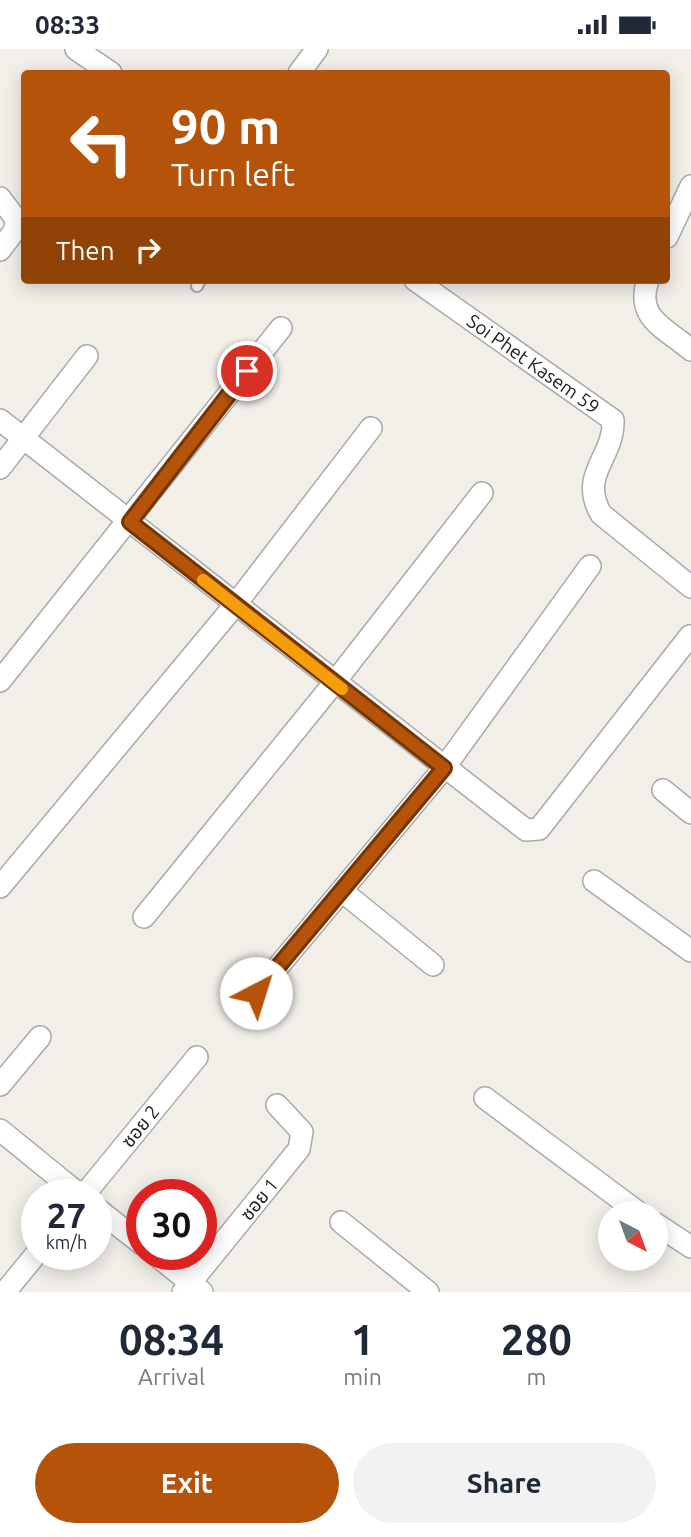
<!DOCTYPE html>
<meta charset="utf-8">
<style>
:root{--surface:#fff;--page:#f2f2f3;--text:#1f2937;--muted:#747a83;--accent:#b45309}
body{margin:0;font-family:Ubuntu,"Noto Sans Thai",sans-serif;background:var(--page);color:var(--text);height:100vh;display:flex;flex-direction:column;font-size:26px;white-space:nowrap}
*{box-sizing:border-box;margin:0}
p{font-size:23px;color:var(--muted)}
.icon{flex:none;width:38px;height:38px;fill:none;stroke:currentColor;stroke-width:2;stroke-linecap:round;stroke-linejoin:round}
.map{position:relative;height:1243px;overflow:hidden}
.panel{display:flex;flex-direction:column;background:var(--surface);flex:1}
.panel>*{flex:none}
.hud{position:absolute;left:21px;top:21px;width:649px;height:214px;border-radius:7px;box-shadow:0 4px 18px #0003;background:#b45309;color:#fff;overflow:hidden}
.needle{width:46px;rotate:139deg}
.buttons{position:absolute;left:598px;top:1152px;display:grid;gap:14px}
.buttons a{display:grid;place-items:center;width:70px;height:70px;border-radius:50%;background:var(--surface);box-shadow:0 4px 18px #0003;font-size:35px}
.speed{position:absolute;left:21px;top:1130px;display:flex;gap:14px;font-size:35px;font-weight:700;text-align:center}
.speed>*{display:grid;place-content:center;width:91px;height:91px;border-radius:50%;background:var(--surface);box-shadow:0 4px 18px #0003;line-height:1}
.speed small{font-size:18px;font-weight:400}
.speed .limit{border:10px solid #d22;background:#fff;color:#111}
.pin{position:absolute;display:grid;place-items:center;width:60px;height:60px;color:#fff;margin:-30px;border:4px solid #fff;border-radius:50%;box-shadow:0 2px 7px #0007}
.me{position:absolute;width:77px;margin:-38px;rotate:40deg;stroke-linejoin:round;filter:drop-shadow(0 0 5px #0008)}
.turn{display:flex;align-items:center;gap:24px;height:147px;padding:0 35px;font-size:32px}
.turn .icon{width:91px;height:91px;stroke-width:2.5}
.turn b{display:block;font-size:49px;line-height:60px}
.then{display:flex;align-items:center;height:66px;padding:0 35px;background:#0003;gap:14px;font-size:26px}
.eta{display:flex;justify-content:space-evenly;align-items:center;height:119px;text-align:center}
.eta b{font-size:42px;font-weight:700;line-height:49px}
.cta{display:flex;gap:14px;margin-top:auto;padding:14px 35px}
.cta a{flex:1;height:80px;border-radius:42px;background:var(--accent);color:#fff;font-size:28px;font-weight:700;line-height:80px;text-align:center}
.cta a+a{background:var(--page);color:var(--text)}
.status{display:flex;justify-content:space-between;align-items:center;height:49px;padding:0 35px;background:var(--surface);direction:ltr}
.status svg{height:19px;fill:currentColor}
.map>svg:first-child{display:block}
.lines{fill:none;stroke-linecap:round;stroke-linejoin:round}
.service-casing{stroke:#a9a9a9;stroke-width:14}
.minor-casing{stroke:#a9a9a9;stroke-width:24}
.service{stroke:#fff;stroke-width:10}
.minor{stroke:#fff;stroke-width:21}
.route-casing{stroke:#753606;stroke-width:18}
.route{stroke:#b45309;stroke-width:12}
.slow{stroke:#f59e0b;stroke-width:12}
.labels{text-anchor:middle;stroke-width:5;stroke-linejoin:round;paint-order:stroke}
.street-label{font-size:19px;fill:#222;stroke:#fff}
</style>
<div class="status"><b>08:33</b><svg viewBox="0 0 49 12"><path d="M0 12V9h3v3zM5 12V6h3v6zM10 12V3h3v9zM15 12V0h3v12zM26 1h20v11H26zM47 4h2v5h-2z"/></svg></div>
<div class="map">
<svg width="691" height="1243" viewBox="0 0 691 1243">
<rect width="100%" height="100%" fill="#f2efe9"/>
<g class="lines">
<g class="service-casing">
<polyline id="service" points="197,237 200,231"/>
</g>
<g class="minor-casing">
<g id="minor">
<polyline points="76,0 111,24"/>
<polyline points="299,24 317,0"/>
<polyline points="0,149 16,170 15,181 0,201"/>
<polyline points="667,188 691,137"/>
<path id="s1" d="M 415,231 L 613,371 C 615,408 578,425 601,465 L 691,538"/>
<path d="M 648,231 C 635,269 664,278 691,301"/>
<polyline points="0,371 526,781 539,780 690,587"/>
<polyline points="0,419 87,307"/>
<polyline points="0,632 281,279"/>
<polyline points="663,741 691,764"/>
<polyline points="594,832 691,902"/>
<polyline points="0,838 235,556 371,379"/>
<polyline points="342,842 433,916"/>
<polyline points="144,868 334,634 482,444"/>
<polyline points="256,944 444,719 590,517"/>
<polyline points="0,1036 40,988"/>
<polyline points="485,1049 639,1164"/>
<polyline points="0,1081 80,1146"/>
<polyline points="84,1146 197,1008"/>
<polyline points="96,1159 142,1195"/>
<polyline points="341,1173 428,1243"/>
<polyline points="656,1175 691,1198"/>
<polyline points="156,1206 202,1243"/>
<polyline points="5,1243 37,1204"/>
<polyline points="183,1243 299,1100 302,1083 277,1056"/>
</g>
</g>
<use href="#service" class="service"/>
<use href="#minor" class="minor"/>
</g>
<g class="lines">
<g class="route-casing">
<polyline id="route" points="247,322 130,473 444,719 256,944"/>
</g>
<use href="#route" class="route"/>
<polyline class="slow" points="203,531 342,640"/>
</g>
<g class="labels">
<g class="street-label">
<text dy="7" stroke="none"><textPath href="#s1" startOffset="145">Soi Phet Kasem 59</textPath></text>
<text transform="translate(140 1077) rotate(-51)" y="7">ซอย 2</text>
<text transform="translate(259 1150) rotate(-51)" y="7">ซอย 1</text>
</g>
</g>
</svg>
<div class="buttons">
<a><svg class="needle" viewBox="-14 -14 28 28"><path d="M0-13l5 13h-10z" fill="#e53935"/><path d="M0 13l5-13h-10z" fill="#747a83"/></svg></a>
</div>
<div class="speed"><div>27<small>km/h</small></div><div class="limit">30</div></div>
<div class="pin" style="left:247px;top:322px;background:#d93025"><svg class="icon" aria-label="arrive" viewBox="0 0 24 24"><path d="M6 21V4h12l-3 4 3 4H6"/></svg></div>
<svg class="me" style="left:256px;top:944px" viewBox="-20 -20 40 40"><circle r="19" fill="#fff"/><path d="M0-13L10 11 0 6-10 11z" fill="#b45309"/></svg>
<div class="hud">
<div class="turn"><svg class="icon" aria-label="left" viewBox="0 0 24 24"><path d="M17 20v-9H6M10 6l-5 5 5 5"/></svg><div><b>90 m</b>Turn left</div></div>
<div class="then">Then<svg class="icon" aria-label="right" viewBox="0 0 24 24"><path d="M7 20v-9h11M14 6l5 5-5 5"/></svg></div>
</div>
</div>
<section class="panel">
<div class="eta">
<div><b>08:34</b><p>Arrival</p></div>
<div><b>1</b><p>min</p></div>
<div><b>280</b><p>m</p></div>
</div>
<div class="cta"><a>Exit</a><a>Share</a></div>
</section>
